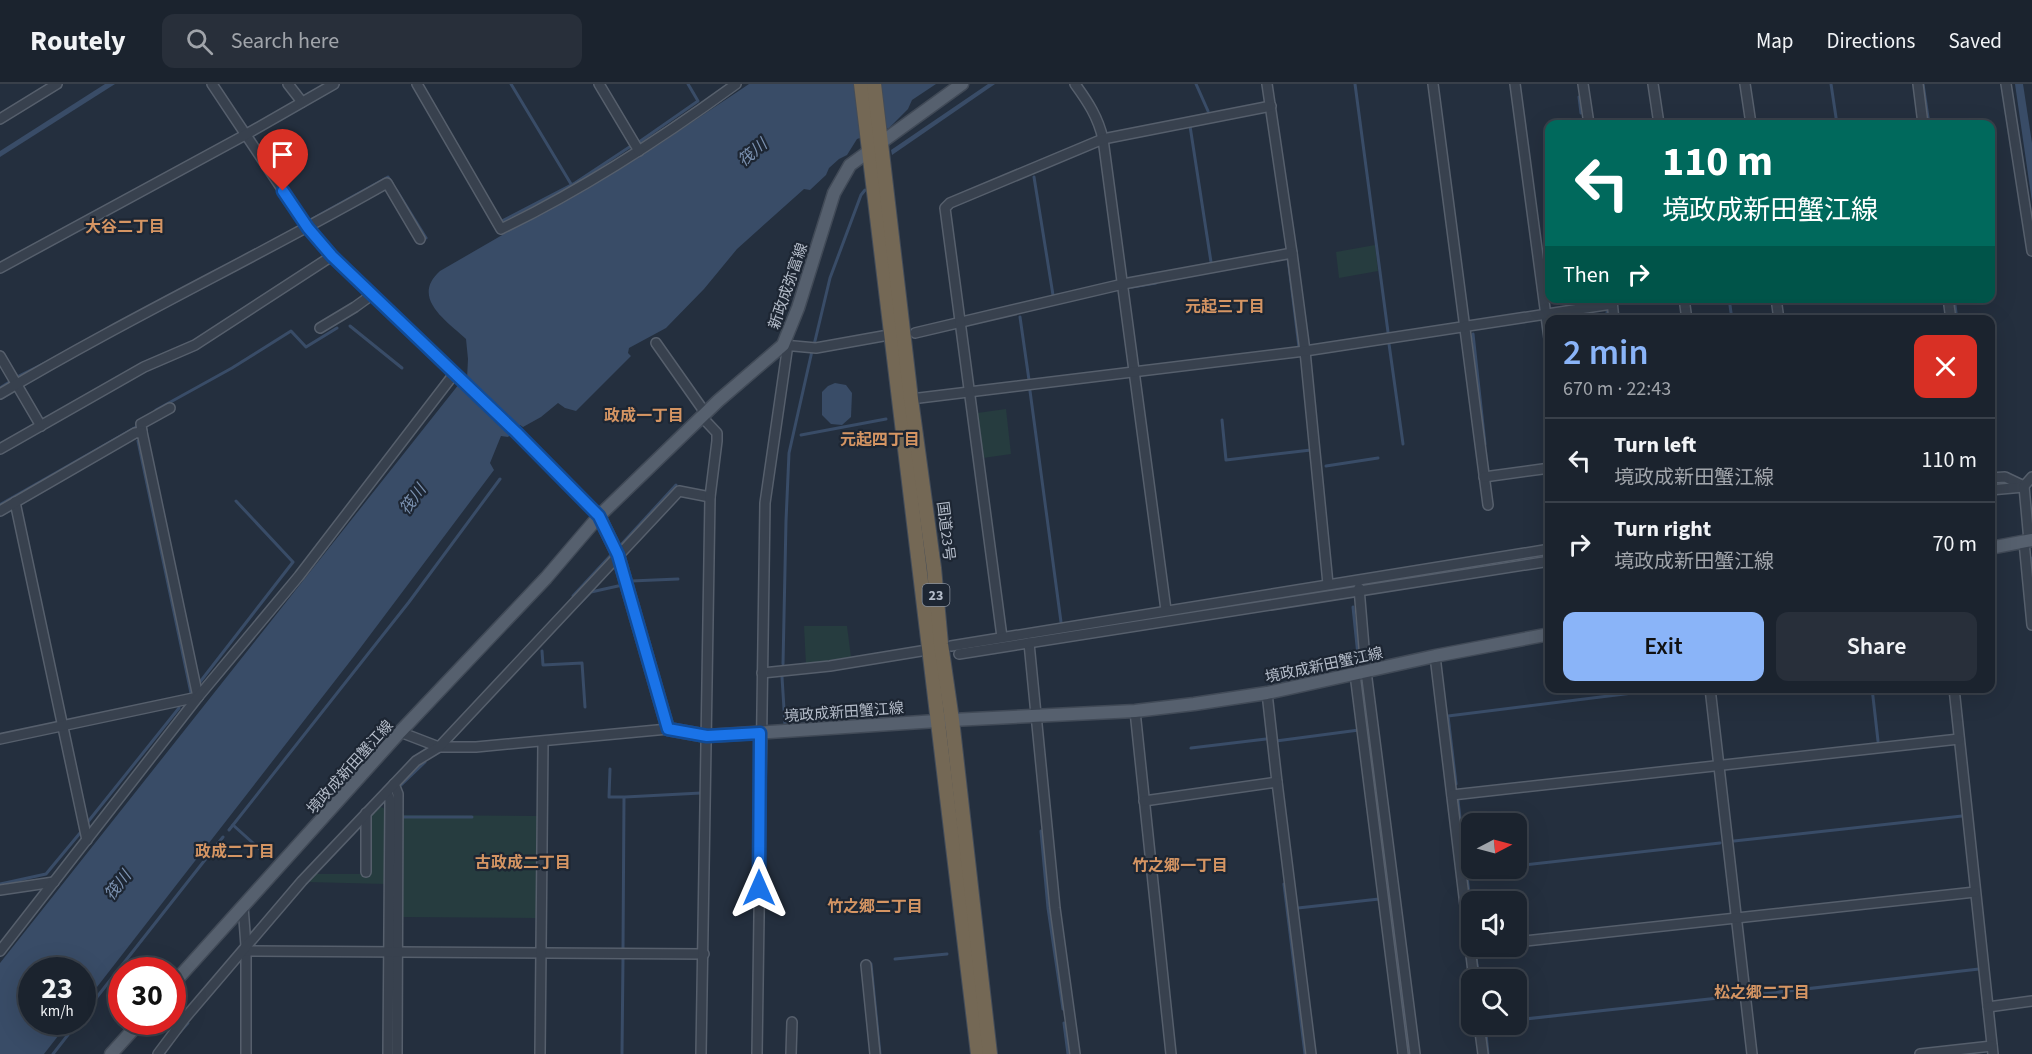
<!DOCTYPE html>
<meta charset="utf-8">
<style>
:root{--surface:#1b232e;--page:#282f3a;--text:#f1f3f6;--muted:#a0a4aa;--line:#39404a;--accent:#8ab4f8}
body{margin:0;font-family:"Source Sans 3","Noto Sans JP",sans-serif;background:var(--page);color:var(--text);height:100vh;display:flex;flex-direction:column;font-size:22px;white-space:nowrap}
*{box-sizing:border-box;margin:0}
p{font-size:20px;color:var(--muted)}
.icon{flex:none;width:33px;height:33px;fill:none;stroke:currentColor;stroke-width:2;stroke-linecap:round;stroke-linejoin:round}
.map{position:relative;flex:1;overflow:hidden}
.details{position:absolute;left:1545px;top:231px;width:450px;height:378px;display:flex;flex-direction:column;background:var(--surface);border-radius:12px;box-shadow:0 6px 24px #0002,0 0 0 2px var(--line)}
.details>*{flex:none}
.banner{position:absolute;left:1545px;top:36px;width:450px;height:183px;border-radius:12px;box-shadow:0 6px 24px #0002,0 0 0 2px var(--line);background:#00695c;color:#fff;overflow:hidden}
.needle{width:39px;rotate:84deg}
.fabs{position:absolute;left:1461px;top:729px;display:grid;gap:12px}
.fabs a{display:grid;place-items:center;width:66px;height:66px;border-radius:12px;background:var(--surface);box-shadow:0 6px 24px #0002,0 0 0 2px var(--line);font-size:30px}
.speed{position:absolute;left:18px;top:873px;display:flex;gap:12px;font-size:30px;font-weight:700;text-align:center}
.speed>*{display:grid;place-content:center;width:78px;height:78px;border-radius:50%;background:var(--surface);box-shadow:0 6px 24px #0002,0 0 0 2px var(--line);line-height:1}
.speed small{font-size:15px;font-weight:400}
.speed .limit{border:9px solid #d22;background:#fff;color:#111}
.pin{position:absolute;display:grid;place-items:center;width:51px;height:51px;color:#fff;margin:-62px -26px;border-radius:50% 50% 50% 0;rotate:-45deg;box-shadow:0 0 6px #0007}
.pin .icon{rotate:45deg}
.me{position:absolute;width:66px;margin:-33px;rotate:0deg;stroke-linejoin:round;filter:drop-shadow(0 0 4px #0008)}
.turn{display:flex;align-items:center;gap:21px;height:126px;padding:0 18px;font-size:27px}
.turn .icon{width:78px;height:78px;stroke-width:2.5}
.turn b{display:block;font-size:42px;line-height:51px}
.then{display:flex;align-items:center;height:57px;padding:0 18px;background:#0003;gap:12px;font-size:22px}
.round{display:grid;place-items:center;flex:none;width:63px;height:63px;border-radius:12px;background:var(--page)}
.head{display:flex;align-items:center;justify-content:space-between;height:102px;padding:0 18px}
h1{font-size:36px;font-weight:600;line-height:45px;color:var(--accent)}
.cta{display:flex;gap:12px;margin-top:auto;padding:12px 18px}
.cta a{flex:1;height:69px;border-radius:12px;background:var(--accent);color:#111;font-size:24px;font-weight:600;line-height:69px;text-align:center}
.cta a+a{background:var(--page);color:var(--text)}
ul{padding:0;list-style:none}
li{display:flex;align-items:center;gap:18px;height:84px;padding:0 18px;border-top:2px solid var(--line)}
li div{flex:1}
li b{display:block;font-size:22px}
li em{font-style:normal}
header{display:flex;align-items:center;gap:36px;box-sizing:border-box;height:84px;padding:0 30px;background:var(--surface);border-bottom:2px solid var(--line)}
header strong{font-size:28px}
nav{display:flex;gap:33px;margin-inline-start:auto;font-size:21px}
.search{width:420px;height:54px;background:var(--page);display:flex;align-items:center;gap:15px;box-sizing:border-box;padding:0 21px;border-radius:12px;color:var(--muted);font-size:22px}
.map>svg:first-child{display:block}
.green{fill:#263c3f}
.water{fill:#394c67}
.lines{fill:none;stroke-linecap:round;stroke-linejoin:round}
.stream{stroke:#394c67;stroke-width:3}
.minor-casing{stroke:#565f6c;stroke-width:12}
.major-casing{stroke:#414a57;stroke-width:15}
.highway-casing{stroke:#434c59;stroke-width:16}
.minor{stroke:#38414e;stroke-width:9}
.major{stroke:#56606e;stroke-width:12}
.highway{stroke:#746855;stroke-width:14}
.route-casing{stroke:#114b97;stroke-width:15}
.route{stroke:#1a73e8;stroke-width:10}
.labels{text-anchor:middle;stroke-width:4.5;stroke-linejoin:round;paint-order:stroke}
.shield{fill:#1d2633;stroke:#878f9c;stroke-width:1.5}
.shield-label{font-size:14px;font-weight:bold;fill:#b4bcc9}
.street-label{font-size:15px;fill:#b4bcc9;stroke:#1d2633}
.water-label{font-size:16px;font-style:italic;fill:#7c92b1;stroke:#1d2633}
.neighbourhood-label{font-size:16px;font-weight:bold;fill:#d59563;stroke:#1d2633}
</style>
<header>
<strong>Routely</strong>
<div class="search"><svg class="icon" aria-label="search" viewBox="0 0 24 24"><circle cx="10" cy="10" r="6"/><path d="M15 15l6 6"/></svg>Search here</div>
<nav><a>Map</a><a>Directions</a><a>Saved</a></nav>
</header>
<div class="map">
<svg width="2032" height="970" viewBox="0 0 2032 970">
<rect width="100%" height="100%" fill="#242f3e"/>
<g class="green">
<polygon points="1375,161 1378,187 1339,194 1336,168"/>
<polygon points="1006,325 1011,370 983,374 977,329"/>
<polygon points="804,542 847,542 851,573 806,581"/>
<polygon points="379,722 387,726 386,800 307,798 316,790 369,790 370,731"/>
<polygon points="401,731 537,732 536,834 401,833"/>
</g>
<g class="water">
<polygon points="105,0 115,0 0,73 0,67"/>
<path d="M 749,0 L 936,0 L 912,16 L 908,25 L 889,44 L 857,55 L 847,71 L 839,75 L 829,84 L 826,91 L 810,106 L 804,105 L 737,165 L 704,205 L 666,244 L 629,264 L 628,269 L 631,272 L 576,327 L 565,324 L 558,319 L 541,333 L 523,343 L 520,341 L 508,353 L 501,352 L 490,379 L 494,386 L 355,571 L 83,921 L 82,886 L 32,886 L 32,938 L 69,938 L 44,970 L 0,970 L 0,879 L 459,300 L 467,295 L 468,275 L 466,255 C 447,237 410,214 440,187 L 658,61 Z"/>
<polygon points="988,0 995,0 892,71 891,66"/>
<polygon points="2015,0 2023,0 2032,59 2032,118"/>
<polygon points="835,299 846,301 852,309 851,333 842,341 831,340 822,331 822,308 828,302"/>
<polygon points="135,342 139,343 0,424 0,419"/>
<polygon points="1364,595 1411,970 1407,970 1360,596"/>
</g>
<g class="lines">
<g class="stream">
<polyline points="511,0 571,100"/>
<polyline points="1196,0 1208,27"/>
<polyline points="1355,0 1388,248"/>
<polyline points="1831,0 1837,40"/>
<polyline points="1923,0 1929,40"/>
<polyline points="1579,13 1581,29"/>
<polyline points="1190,42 1211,178"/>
<polyline points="639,58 698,17 688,0"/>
<polyline points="1034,93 1053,211"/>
<polyline points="397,107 426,154"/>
<polyline points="312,135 388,93 392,99"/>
<polyline points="502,137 575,99 631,62"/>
<polyline points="1286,174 1288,174 1299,263"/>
<polyline points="1132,203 1156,199"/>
<polyline points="1605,214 1605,216"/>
<polyline points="1729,214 1732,236"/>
<polyline points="1954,214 1957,236"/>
<polyline points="1607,228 1608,236"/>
<polyline points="1020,233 1029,296"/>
<polyline points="350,242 402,284"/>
<polyline points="1473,250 1485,360"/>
<polyline points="1389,260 1403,360"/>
<polyline points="814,261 830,194 861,111 865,106"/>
<polyline points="17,293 45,279"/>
<polyline points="0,304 11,297"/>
<polyline points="1030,307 1061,538"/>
<polyline points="156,326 232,284 291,247 306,263 337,244"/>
<polyline points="1222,336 1226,376 1311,366"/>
<polyline points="801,351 886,335"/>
<polyline points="138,357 191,609"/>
<polyline points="1326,382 1378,374"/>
<polyline points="619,463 676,401"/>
<polyline points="2032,474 2032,479"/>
<polyline points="631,497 678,495"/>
<polyline points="573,512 611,471"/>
<polyline points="576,523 591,508 618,502"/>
<polyline points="1353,523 1359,581"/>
<polyline points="542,567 543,581 582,579 585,623"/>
<polyline points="783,580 786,437 789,369 812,267"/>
<polyline points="782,593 785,641"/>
<polyline points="200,598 293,478 236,417"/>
<polyline points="1872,604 1878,657"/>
<polyline points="1276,657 1359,646"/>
<polyline points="1191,664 1266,655"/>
<polyline points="610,685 609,713 624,713 623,864"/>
<polyline points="1456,700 1448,632 1673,604"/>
<polyline points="401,701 425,678"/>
<polyline points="625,713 701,709"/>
<polyline points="1458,717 1471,826"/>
<polyline points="401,733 472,733"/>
<polyline points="87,739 179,624"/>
<polyline points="233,741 263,768"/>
<polyline points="229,746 409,518 500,395"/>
<polyline points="1041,747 1048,824 1063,925"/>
<polyline points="1734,757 1962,732"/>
<polyline points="1516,782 1720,759"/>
<polyline points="1466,787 1491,784"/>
<polyline points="0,800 46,790 80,749"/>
<polyline points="1284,800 1305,970"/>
<polyline points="1298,824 1379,815"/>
<polyline points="1476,873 1479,896"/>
<polyline points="895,875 947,870"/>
<polyline points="871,880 880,970"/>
<polyline points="1753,911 1979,885"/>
<polyline points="82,932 223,753"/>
<polyline points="1516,936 1737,912"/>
<polyline points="1064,939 1068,970"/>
<polyline points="1485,940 1488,970"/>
<polyline points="179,949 188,939"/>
<polyline points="53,970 78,938"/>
<polyline points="622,970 623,874"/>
</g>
<g class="minor-casing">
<g id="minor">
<polyline points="212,0 308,144 332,172 516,348 599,432"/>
<polyline points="288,0 302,18"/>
<path d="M 417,0 L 501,145 C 584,105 662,54 736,0"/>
<polyline points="599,0 639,67"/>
<path d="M 1075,0 C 1088,18 1098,33 1103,55 L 1166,526"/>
<polyline points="1267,0 1292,169 1305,267 1328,500"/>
<polyline points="1433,0 1488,421"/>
<polyline points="1515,0 1550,262"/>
<polyline points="1583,0 1589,40"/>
<polyline points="1653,0 1659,40"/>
<polyline points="1745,0 1751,40"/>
<polyline points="1918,0 1923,40"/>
<polyline points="2006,0 2032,167"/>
<polyline points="0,35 57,0"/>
<polyline points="0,184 245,51 334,0"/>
<polyline points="1684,214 1687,236"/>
<polyline points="1776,214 1779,236"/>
<polyline points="1948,214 1951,236"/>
<polyline points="1612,217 1614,236"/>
<polyline points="320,244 355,223 373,210"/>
<polyline points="915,249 1123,200 1292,169"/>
<polyline points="656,259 706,330"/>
<polyline points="0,272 41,342"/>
<path d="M 0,310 C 126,235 259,172 387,99 L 420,155"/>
<polyline points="911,315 1305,267 1612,220"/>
<polyline points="142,348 141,340 170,324"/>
<polyline points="0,365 144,283 195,261 332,172"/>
<polyline points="1484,393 1550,384"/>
<polyline points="1990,394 2005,393 2024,402"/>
<polyline points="1990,406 2024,403"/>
<polyline points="15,418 87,756"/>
<polyline points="0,427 135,349 142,348 198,613"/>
<polyline points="2029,457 2024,402 2032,393"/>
<polyline points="2024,458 2032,541"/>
<polyline points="1359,504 1366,587 1415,970"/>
<polyline points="1002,553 945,124 950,119 1103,55 1271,22"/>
<polyline points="1029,559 1055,824 1075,970"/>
<polyline points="951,562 1550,465"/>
<polyline points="959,570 1550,477"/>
<polyline points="1435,572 1474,896"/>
<polyline points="762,589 830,582 921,567"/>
<polyline points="1355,590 1403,970"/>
<polyline points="1710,604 1752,970"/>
<polyline points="1954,604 1993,970"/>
<polyline points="1267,609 1277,698"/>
<polyline points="1135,627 1171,970"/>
<polyline points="400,648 439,663 476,663 668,645"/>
<polyline points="0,655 198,613"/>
<polyline points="394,700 398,710 397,970"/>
<polyline points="387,708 390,716 388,970"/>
<polyline points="1452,711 1959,655"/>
<polyline points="1144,717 1277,698 1311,970"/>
<polyline points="366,788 366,729"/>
<polyline points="0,806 54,798"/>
<polyline points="243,822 246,862 246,970"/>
<polyline points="1516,858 1975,808"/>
<polyline points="0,867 198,613 299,492 454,290"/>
<polyline points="246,867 704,870"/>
<polyline points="866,881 875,970"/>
<polyline points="1988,923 2032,917"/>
<polyline points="1479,940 1483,970"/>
<polyline points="158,970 185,934 302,797 416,677 439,663 679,407 710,413"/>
<polyline points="540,970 543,658"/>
<polyline points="701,970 710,413 717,357 717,349 702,333"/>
<polyline points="757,970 765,419 787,267 783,261 816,264 883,252"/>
<polyline points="791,970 792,938"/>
<polyline points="1920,970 1992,962"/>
</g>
</g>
<g class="major-casing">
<g id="major">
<polyline points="599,432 718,317 783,261 798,224 834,109 850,81 962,0"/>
<polyline points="1990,464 2032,456"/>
<polyline points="172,901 400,648 546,494 599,432 618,471 668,645 707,652 952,636 1135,627 1194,620 1267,609 1435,572 1550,550"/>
<polyline points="111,970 140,938"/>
</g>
</g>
<g class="highway-casing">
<g id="highway">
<polyline points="861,0 978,970"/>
<polyline points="874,0 911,315 934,484 941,560 952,636 990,970"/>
</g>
</g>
<use href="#minor" class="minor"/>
<use href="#major" class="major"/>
<use href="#highway" class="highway"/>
</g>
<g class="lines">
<g class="route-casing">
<polyline id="route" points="283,107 308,144 332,172 516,348 599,432 618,471 668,645 707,652 760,649 759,804"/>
</g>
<use href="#route" class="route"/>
</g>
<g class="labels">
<rect class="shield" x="922.5" y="500" width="27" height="22" rx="4.5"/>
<g class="shield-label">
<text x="936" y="516">23</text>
</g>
<g class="street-label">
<text transform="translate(788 202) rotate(-71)" y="5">新政成弥富線</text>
<text transform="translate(946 447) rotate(83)" y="5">国道23号</text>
<text transform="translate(1324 581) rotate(-12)" y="5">境政成新田蟹江線</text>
<text transform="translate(844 628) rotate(-4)" y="5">境政成新田蟹江線</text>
<text transform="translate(350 683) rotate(-48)" y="5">境政成新田蟹江線</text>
</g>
<g class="water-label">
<text transform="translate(752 68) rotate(-40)" y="6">筏川</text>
<text transform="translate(412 415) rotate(-53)" y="6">筏川</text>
<text transform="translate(117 801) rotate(-52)" y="6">筏川</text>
</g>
<g class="neighbourhood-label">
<text x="125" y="148">大谷二丁目</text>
<text x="1225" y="228">元起三丁目</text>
<text x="644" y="337">政成一丁目</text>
<text x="880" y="361">元起四丁目</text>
<text x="235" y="773">政成二丁目</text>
<text x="523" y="784">古政成二丁目</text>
<text x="1180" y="787">竹之郷一丁目</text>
<text x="875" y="828">竹之郷二丁目</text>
<text x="1762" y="914">松之郷二丁目</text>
</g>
</g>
</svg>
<div class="fabs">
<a><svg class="needle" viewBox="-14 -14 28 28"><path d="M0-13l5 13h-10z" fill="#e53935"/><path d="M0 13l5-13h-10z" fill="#a0a4aa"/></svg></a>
<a><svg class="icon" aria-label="sound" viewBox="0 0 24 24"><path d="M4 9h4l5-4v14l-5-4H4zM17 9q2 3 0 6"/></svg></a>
<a><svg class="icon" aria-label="search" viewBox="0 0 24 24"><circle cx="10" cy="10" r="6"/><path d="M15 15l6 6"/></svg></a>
</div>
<div class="speed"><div>23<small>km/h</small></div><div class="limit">30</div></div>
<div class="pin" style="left:283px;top:107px;background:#d93025"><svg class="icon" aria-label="arrive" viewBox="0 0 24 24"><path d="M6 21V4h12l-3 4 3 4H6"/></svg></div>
<svg class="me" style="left:759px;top:804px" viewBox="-20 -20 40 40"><path d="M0-17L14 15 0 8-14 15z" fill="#1a73e8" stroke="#fff" stroke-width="4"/></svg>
<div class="banner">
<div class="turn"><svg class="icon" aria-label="left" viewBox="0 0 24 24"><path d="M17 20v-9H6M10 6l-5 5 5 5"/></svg><div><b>110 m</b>境政成新田蟹江線</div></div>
<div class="then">Then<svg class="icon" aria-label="right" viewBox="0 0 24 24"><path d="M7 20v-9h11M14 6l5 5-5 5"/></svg></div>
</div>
<section class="details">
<div class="head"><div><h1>2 min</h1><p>670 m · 22:43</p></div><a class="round" style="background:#d93025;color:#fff"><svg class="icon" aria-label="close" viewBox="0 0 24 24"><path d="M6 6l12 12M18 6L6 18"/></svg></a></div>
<ul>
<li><svg class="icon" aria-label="left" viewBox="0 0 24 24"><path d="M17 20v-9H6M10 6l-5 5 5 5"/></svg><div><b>Turn left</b><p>境政成新田蟹江線</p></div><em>110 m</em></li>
<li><svg class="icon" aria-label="right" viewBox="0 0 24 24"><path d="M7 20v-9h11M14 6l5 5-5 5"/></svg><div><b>Turn right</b><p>境政成新田蟹江線</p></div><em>70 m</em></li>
</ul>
<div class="cta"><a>Exit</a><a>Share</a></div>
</section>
</div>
